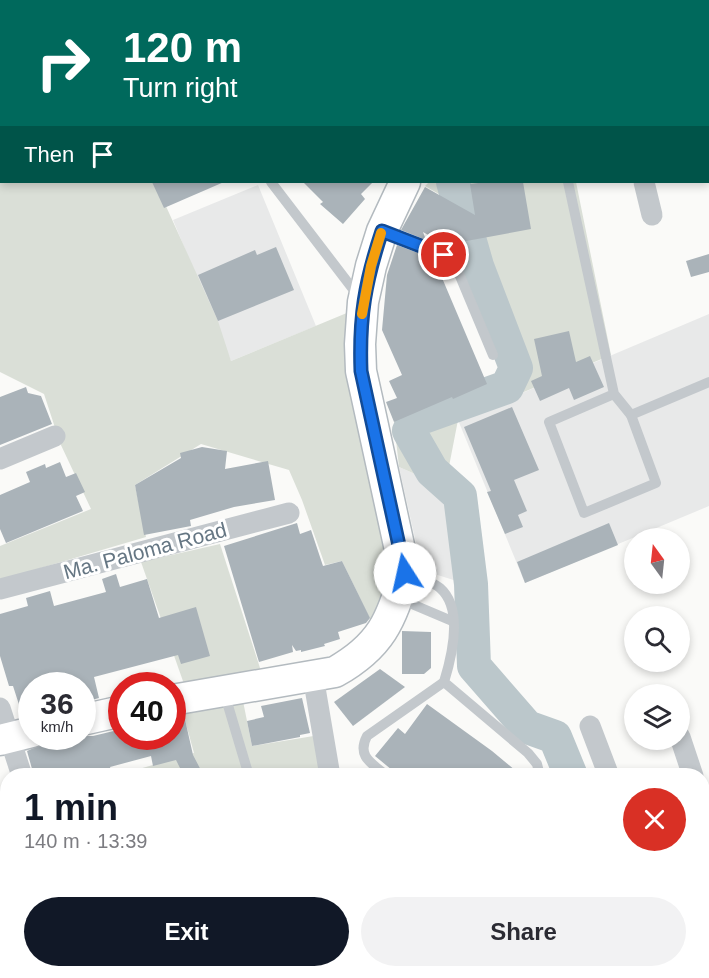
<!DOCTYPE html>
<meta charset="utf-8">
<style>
:root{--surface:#fff;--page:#f2f2f3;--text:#2b2b33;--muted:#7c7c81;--accent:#111827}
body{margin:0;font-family:Arial,sans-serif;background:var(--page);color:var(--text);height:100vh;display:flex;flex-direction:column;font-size:22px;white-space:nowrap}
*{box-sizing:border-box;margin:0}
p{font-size:20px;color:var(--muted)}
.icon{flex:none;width:33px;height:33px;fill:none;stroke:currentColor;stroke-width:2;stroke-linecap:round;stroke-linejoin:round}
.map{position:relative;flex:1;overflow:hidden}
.side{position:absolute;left:0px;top:768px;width:710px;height:210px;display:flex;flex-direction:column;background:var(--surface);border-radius:24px 24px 0 0;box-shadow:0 3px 9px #0003}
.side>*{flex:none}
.top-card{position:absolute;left:0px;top:0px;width:710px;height:183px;box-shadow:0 3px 9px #0003;background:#00695c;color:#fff;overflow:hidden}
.needle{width:39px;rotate:345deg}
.fabs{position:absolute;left:624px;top:528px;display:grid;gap:12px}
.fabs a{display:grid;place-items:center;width:66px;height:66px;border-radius:50%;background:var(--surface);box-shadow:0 3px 9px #0003;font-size:30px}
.speed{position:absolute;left:18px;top:672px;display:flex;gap:12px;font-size:30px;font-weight:700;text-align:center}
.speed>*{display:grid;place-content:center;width:78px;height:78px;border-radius:50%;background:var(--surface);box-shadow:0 3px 9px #0003;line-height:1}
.speed small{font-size:15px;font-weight:400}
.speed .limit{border:9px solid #d22;background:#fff;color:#111}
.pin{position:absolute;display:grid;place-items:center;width:51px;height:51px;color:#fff;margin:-26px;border:3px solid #fff;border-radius:50%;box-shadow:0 2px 6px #0007}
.me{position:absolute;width:66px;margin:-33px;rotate:350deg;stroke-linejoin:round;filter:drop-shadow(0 0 4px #0008)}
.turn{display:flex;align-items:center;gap:21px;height:126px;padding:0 24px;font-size:27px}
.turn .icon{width:78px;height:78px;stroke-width:2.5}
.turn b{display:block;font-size:42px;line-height:51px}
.then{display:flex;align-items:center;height:57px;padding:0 24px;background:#0003;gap:12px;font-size:22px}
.round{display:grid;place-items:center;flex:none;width:63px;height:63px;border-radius:32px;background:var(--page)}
.overview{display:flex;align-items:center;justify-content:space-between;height:102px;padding:0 24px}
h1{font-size:36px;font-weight:800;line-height:45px;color:var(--accent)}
.button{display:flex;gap:12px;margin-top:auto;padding:12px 24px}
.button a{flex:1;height:69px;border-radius:36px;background:var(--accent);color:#fff;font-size:24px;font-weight:800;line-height:69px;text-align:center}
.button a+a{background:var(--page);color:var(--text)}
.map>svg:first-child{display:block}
.built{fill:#e8e9e9}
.green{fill:#dadfd7}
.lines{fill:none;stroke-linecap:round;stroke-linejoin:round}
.river{stroke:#bbc7cb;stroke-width:34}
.building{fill:#aab3b9}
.secondary-casing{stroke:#b3babf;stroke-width:33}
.lane{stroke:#c3c8cc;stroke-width:10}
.street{stroke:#c3c8cc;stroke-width:21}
.secondary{stroke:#fff;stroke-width:30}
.route-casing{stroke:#114b97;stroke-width:15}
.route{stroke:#1a73e8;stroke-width:10}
.slow{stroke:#f59e0b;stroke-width:10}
.labels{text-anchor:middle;stroke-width:6;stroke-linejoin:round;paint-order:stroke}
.street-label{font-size:21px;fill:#657683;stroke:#fff}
</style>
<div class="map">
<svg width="709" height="978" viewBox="0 0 709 978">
<rect width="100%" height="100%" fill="#fafaf8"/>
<g class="built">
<polygon points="258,185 316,326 231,361 173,220"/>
<polygon points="709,314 709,506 525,583 458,420"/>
<polygon points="399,467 445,487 463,562 466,584 422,570"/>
</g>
<g class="green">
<polygon points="0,0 14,1 2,2 2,182 155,182 218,321 231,361 354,310 351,386 367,474 389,559 386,593 371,621 342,561 325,565 302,500 289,470 201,444 135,485 146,537 0,580 0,546 91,509 60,443 44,394 0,372"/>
<polygon points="429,182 576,182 611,355 458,420 445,487 399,467 394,422 487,384 505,360 465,236 452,216 456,204 425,186"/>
<polygon points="220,544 261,671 184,684 141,562"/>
<polygon points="243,701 252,746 332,733 337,776 115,776 194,753 183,713"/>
<polygon points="7,834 7,968 0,972 0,835"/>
<polygon points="377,970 379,978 46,978 42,971"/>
</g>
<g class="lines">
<g class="river">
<polyline points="557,2 558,0"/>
<polyline points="453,182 477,266 516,368 507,387 415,420 409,431 432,471 460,496 471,584 474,666 527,727 555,737 571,776"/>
</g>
</g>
<g class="building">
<polygon points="152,182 224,182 164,208"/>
<polygon points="303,182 373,182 361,194 365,199 343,224 320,204 323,202"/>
<polygon points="486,182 523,182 531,229 461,242 456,251 423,232 426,240 401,230 425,187 475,215 470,184"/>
<polygon points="397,245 434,259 487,384 453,399 452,397 394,422 386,402 397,398 389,381 402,375 382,330 387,275"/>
<polygon points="276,247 294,290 218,321 198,275 255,250 257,255"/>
<polygon points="709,254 709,272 691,277 686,261"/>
<polygon points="569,331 576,362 590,356 604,387 574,400 569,388 540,401 531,381 542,376 534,339"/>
<polygon points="26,387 28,393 41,396 52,424 0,445 0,397"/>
<polygon points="512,407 539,470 514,480 527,511 518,515 523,527 505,534 487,492 491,491 464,427"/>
<polygon points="202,447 227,451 225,469 268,461 275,500 234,507 190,520 191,526 144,535 135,485 181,458 180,453"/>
<polygon points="60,462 66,477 76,473 85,492 76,496 83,511 6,543 0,529 0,495 30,482 26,472 45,464 46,468"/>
<polygon points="297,523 300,534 311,530 323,566 342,561 370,618 366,623 338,632 340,639 324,644 325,646 301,652 301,650 296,651 292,645 293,652 259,662 224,546"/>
<polygon points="609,523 618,545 525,583 517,562"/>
<polygon points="116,574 120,587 147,579 159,618 196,607 210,656 181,664 178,655 94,677 99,698 84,702 82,686 32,686 32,715 23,717 13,686 9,686 0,656 0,614 28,606 26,598 50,591 54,606 106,592 102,579"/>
<polygon points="402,631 431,632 431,668 424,674 402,674"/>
<polygon points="380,669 405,687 353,726 334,702"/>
<polygon points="302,698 310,733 300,735 300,737 252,746 247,721 264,717 261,706"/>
<polygon points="427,704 492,751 522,776 394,776 392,770 375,756 398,728 405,734"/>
<polygon points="184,715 193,755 204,776 184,776 176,760 153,766 151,756 110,767 113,776 34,776 27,751 45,743 68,736 93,736 122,729 122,736 172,736 172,717"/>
</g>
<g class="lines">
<g class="secondary-casing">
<g id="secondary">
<polyline points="698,2 702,0"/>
<path d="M 172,700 L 335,672 C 381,646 391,621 405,573 L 367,398 L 361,371 L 360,344 L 363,302 L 371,266 L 382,231 L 405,182"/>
<polyline points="82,720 122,711"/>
<polyline points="0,740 32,732"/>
</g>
</g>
<g class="lane">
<polyline points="107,0 107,2"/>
<polyline points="240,0 241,2"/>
<polyline points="271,182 359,297"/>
<polyline points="568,182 614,394 631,415 656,483 584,513 549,422 614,394"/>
<polyline points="385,232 444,255 455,264 493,355"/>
<polyline points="631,415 709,382"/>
<path d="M 406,574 C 416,578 432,581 440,588 C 464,609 452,656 444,682 L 528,753 L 537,764 L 540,776"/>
<polyline points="400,599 452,621"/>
<polyline points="224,692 249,776"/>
<path d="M 387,776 C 373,764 356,757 367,736 L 444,682"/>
<polyline points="447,978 463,970"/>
<polyline points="583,978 585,970"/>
</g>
<g class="street">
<polyline points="419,2 421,0"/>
<polyline points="644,182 652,215"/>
<polyline points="0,459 55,436"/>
<polyline points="0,589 289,513"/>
<polyline points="313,676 330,776"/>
<polyline points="0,708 22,776"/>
<polyline points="590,726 609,776"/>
<polyline points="680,737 693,776"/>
<polyline points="702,802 709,822"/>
<polyline points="702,844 709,842"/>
<polyline points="0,963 8,959"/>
<polyline points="366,970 369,978"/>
</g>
<use href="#secondary" class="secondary"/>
</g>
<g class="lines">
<g class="route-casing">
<path id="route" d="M 405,573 L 361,371 C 359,317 365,282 382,231 L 444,255"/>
</g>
<use href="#route" class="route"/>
<polyline class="slow" points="362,314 371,266 381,233"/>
</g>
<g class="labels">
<g class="street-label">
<text transform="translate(145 551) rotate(-15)" y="7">Ma. Paloma Road</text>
</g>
</g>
</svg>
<div class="fabs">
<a><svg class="needle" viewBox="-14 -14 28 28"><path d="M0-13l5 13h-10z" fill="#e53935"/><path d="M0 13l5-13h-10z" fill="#7c7c81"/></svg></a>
<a><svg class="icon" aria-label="search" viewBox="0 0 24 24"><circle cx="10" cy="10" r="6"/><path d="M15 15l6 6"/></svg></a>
<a><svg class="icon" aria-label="layers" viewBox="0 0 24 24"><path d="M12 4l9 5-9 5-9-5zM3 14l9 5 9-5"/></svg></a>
</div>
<div class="speed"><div>36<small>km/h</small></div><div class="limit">40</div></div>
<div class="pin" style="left:444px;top:255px;background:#d93025"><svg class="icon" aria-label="arrive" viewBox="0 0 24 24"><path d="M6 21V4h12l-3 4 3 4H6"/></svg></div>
<svg class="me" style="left:405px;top:573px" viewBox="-20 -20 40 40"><circle r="19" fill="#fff"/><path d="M0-13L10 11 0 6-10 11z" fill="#1a73e8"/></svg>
<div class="top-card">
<div class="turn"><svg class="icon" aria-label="right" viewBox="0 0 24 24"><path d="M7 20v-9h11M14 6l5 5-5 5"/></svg><div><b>120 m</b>Turn right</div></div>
<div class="then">Then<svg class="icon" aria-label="arrive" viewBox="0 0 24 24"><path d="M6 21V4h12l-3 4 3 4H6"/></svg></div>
</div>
<section class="side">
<div class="overview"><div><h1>1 min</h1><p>140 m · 13:39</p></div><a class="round" style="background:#d93025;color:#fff"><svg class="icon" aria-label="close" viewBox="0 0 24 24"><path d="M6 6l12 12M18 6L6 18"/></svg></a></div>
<div class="button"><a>Exit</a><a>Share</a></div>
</section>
</div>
